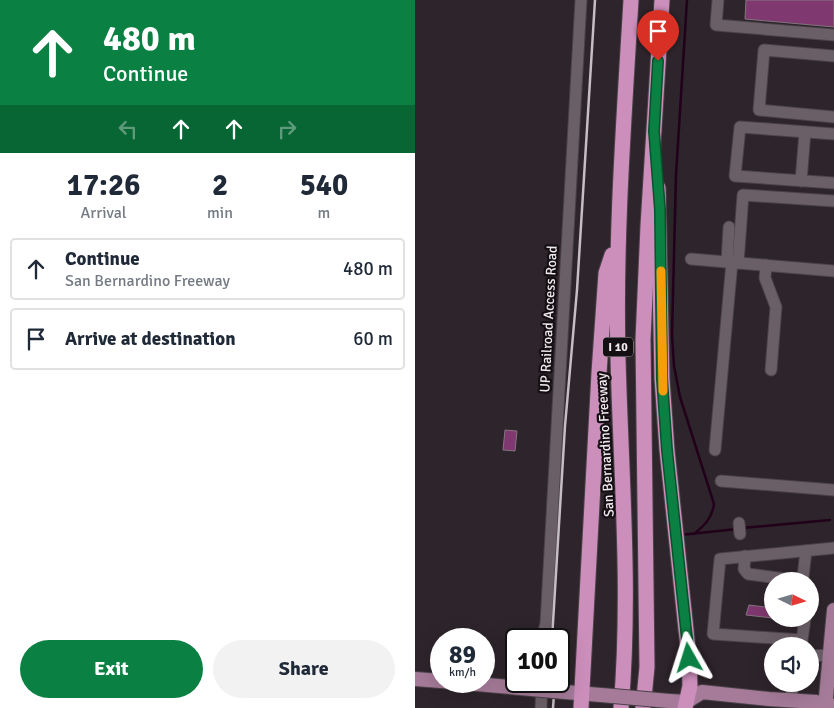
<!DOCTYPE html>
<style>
:root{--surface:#fff;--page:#f2f2f3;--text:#1f2937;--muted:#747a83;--line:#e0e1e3;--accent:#0b8043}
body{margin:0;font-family:Signika,sans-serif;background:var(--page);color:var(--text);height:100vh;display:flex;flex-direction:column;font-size:19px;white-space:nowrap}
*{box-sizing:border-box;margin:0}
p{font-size:16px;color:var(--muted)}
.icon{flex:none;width:28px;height:28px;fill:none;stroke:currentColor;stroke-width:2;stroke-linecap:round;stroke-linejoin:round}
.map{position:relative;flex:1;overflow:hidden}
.side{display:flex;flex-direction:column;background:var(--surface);width:415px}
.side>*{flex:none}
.guide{background:#0b8043;color:#fff;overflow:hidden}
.needle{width:32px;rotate:95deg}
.fabs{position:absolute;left:349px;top:572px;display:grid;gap:10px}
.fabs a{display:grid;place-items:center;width:55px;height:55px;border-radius:50%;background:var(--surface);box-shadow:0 5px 20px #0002;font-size:25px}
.speed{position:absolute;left:15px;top:628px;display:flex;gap:10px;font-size:25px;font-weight:700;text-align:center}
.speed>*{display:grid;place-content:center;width:65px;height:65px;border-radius:50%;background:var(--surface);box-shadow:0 5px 20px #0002;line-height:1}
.speed small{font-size:12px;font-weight:400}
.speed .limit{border:2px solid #111;border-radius:8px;background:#fff;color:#111}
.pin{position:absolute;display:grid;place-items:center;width:42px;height:42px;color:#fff;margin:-51px -21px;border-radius:50% 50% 50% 0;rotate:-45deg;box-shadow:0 0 5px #0007}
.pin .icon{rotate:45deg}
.me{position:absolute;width:55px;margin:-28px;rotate:354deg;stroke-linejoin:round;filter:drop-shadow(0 0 4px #0008)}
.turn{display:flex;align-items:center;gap:18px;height:105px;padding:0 20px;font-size:22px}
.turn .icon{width:65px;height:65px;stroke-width:2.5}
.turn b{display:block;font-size:35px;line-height:42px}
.lanes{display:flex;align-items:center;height:48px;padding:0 20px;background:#0003;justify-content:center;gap:25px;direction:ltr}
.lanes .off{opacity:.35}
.eta{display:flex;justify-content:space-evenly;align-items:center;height:85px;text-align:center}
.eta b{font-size:30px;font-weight:700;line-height:35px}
.cta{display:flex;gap:10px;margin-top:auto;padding:10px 20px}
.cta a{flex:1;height:58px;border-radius:30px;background:var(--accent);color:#fff;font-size:20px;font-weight:700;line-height:58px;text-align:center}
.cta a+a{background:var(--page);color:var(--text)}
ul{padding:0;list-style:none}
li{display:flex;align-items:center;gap:15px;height:62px;margin:0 10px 8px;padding:0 10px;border:2px solid var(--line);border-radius:5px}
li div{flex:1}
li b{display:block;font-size:19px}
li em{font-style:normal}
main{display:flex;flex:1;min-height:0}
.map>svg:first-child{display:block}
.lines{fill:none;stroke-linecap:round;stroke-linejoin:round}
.stream{stroke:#22011b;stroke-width:2.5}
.building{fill:#803870;stroke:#83767f}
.minor-casing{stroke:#4a4248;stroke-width:13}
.major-casing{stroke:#4a4248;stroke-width:16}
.highway-casing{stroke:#4a4248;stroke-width:17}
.minor{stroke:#6b5f67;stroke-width:11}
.major{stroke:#a57b99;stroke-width:14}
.highway{stroke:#cc8ebb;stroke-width:15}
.rail{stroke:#c6bec3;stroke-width:2.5}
.major-bridge-casing{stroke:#4a4248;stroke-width:16;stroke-linecap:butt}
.major-bridge{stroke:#a57b99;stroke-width:14}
.route-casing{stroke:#07532c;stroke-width:12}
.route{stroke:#0b8043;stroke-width:9}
.slow{stroke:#f59e0b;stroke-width:9}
.labels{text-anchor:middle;stroke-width:4.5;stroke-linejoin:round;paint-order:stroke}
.shield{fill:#140f12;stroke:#aea8ac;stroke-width:1}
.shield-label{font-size:12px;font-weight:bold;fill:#f0e9ee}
.street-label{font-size:14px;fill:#f0e9ee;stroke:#140f12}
</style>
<main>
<section class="side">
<div class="guide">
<div class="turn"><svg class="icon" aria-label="ahead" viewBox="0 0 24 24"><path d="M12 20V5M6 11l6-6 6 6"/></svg><div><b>480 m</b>Continue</div></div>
<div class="lanes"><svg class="icon off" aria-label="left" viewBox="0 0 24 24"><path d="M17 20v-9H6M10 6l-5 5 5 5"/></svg><svg class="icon" aria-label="ahead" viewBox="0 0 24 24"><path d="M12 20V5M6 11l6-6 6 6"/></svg><svg class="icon" aria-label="ahead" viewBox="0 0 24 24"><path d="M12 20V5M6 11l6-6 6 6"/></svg><svg class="icon off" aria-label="right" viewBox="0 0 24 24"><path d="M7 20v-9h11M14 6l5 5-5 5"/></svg></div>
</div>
<div class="eta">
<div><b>17:26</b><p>Arrival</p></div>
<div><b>2</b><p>min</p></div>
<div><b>540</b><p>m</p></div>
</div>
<ul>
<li><svg class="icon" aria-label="ahead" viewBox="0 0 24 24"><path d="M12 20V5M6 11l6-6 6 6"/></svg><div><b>Continue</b><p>San Bernardino Freeway</p></div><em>480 m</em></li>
<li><svg class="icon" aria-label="arrive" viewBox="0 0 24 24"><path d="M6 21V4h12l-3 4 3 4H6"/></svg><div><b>Arrive at destination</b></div><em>60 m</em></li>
</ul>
<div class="cta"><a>Exit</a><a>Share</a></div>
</section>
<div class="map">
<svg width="419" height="708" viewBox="0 0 419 708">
<rect width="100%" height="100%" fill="#2e242b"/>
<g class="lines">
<g class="stream">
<path d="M 272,0 L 261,175 L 257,335 L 259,366 L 265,397 L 299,504 C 297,518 290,525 279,534"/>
<polyline points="327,528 415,520"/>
<polyline points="265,535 322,529"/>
</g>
</g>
<g class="building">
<polygon points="331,0 419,0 419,27 330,19"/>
<polygon points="90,430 102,431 100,451 88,450"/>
<polygon points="334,605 358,608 358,618 331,615"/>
</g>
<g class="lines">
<g class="minor-casing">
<g id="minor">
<polyline points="303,0 301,25 419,35"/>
<polyline points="419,56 349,50 344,110 419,117"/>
<polyline points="419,134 325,127 320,176 419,183"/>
<polyline points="386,181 390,132"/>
<polyline points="276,259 419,271"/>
<polyline points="312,262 314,227"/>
<polyline points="323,263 328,195 419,201"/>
<polyline points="351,265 350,278 361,307 356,370"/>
<polyline points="300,450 317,262"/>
<polyline points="306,481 419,490"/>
<polyline points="324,523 325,534"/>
<polyline points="330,556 329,569 333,574 386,581 388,577 391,551"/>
<polyline points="390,619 387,640 298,634 305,559 419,548"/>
<polyline points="127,639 131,623 166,0"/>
<polyline points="395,656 414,655"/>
<polyline points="376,699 378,684"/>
<polyline points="126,708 127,681"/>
</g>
</g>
<g class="major-casing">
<g id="major">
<polyline points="0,679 26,681"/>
<polyline points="150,692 198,696"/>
<polyline points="254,701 271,702 287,692 354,699 401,702 419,706"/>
<polyline points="410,708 419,610"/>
</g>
</g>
<g class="highway-casing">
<g id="highway">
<polyline points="243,188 247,379 252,450 274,658 275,686 270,708"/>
<polyline points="166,708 184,373 191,273 197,255"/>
<path d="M 206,708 C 216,591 206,475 203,358 C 200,238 209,119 216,0"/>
<polyline points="228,708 232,667 228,340 233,226 247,0"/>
</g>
</g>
<use href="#minor" class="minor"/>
<use href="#major" class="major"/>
<use href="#highway" class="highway"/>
<g class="rail">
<polyline points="137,639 150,426 162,290 180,0"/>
<polyline points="138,708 140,681"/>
</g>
<g class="major-bridge-casing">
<g id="major-bridge">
<polyline points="27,681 150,692"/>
<polyline points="198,696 254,701"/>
</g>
</g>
<use href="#major-bridge" class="major-bridge"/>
</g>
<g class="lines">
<g class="route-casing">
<polyline id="route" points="243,61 239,131 245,210 247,379 252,450 274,658"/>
</g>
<use href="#route" class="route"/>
<polyline class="slow" points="246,271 248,391"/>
</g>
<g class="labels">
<rect class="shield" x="188" y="337.5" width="30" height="19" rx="4"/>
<g class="shield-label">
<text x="203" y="351">I 10</text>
</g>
<g class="street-label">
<text transform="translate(133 319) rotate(-87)" y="5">UP Railroad Access Road</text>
<text transform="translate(190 445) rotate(-93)" y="5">San Bernardino Freeway</text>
</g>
</g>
</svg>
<div class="fabs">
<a><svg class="needle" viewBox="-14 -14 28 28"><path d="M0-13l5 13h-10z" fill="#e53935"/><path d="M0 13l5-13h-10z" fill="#747a83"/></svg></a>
<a><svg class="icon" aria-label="sound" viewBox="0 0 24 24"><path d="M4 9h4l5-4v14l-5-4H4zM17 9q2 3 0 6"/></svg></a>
</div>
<div class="speed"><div>89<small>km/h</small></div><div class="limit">100</div></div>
<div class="pin" style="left:243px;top:61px;background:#d93025"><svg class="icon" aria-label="arrive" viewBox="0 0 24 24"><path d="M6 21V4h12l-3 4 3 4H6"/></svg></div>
<svg class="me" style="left:274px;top:658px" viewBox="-20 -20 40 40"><path d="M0-17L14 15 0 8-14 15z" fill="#0b8043" stroke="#fff" stroke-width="4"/></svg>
</div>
</main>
